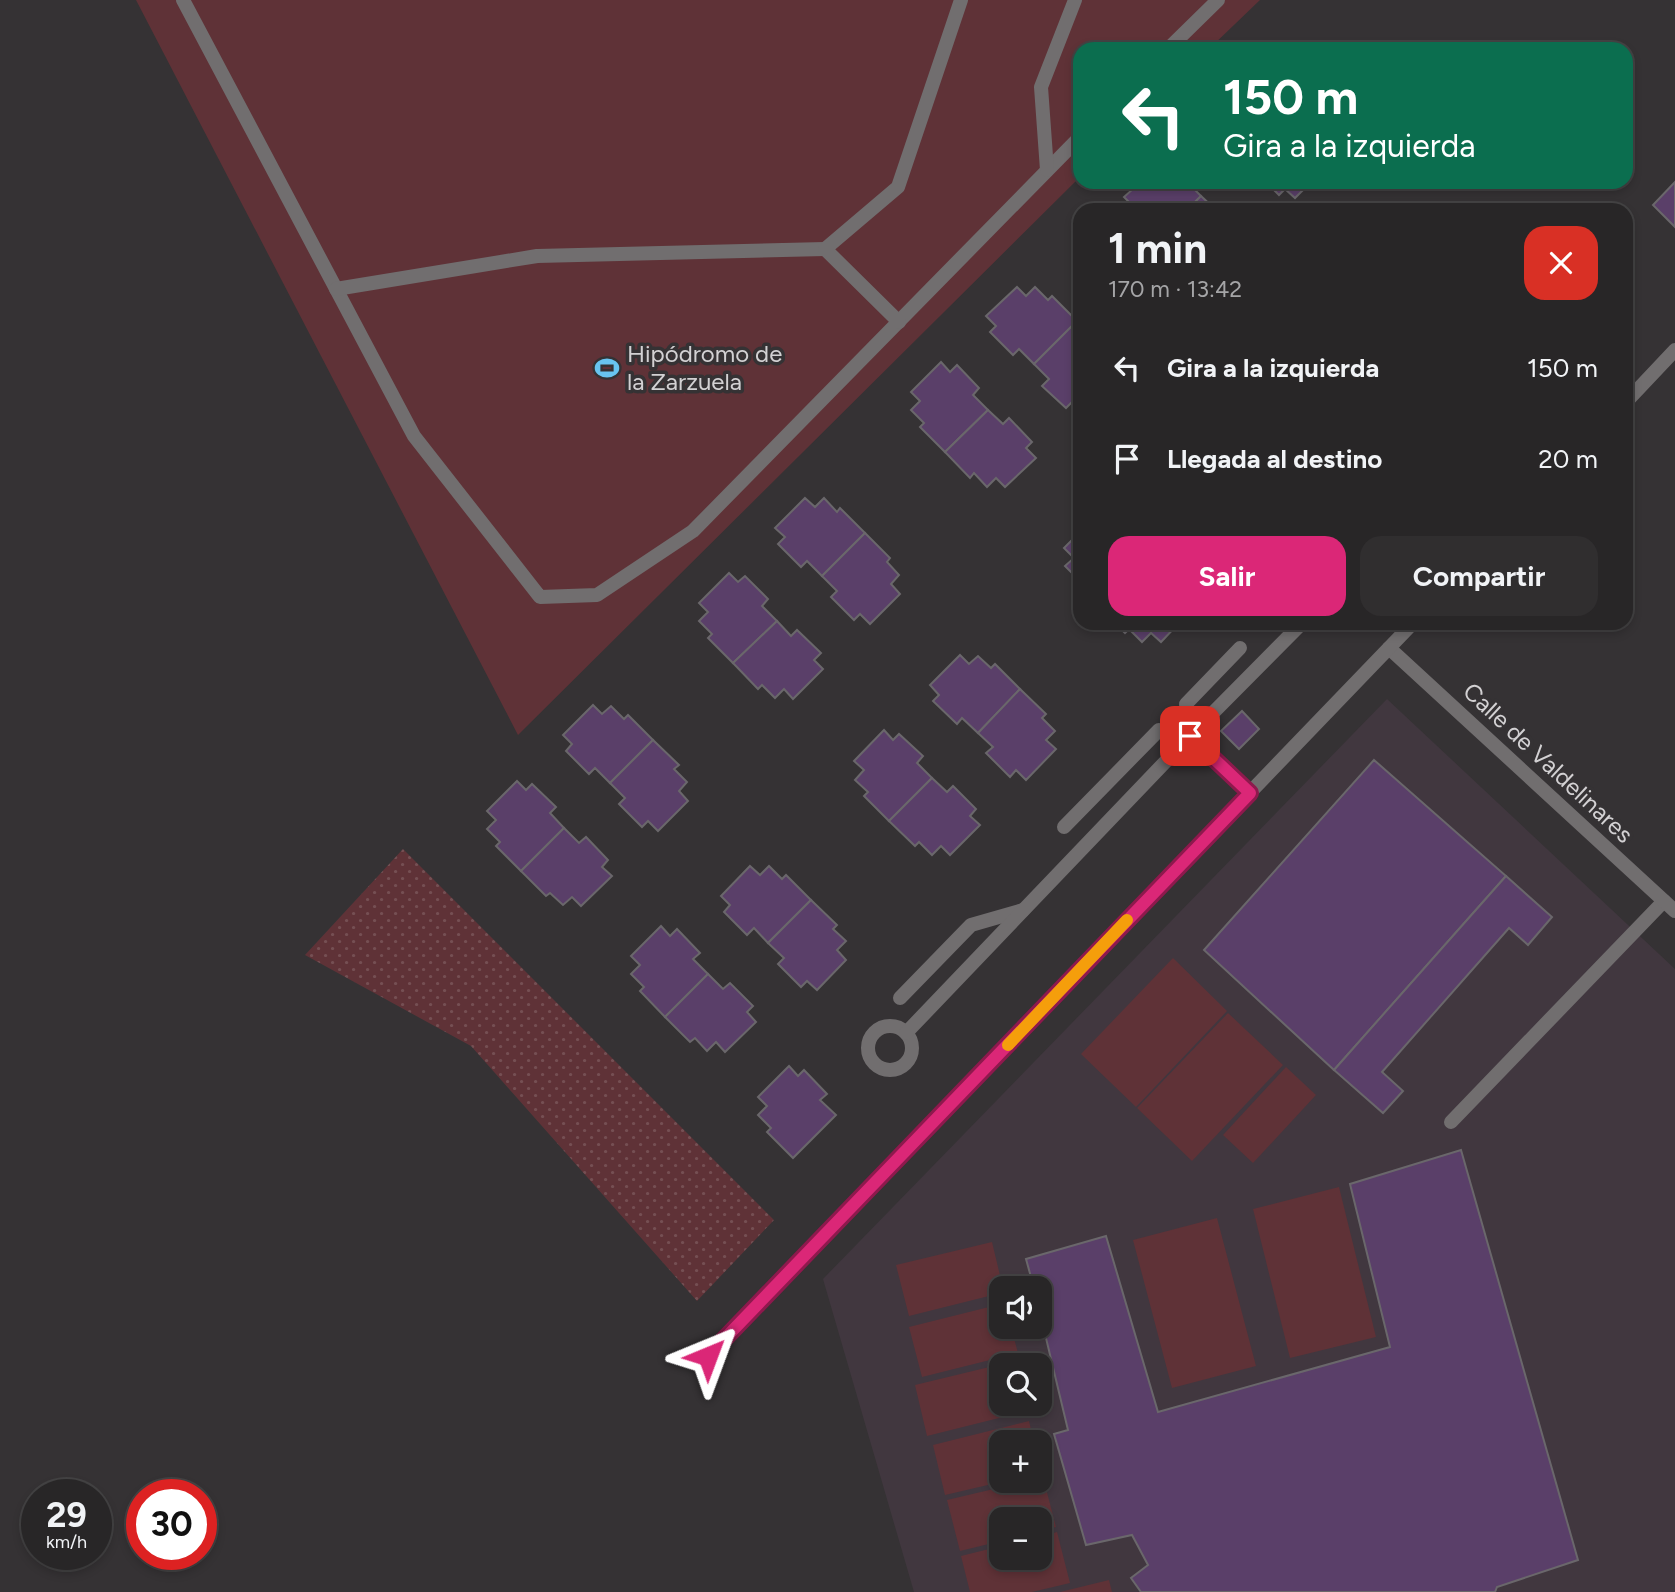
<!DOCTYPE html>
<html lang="es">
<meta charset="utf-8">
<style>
:root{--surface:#282627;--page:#302e2f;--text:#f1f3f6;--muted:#a5a5a7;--line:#444344;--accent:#db2777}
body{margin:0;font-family:Figtree,sans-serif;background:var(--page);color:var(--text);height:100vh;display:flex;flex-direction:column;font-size:26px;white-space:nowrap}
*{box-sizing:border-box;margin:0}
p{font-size:23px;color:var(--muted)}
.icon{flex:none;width:38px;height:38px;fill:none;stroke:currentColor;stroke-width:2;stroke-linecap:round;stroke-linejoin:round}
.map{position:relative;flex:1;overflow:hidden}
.drawer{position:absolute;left:1073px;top:203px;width:560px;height:427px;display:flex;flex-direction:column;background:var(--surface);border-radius:21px;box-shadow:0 4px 10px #0003,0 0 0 2px var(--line)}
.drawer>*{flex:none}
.hud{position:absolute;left:1073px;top:42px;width:560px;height:147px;border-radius:21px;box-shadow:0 4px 10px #0003,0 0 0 2px var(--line);background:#0b6e4f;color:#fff;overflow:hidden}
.controls{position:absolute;left:989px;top:1276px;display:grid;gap:14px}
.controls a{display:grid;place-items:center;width:63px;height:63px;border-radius:14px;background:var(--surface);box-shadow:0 4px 10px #0003,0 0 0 2px var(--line);font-size:35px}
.speed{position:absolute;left:21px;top:1479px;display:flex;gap:14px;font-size:35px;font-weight:700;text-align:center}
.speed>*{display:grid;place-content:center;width:91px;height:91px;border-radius:50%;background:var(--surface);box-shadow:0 4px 10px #0003,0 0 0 2px var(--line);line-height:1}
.speed small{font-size:18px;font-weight:400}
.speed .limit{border:10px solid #d22;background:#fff;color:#111}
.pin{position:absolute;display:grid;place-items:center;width:60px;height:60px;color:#fff;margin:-30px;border-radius:14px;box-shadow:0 4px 10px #0006}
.me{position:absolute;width:77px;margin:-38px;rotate:44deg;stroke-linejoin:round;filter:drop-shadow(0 0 5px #0008)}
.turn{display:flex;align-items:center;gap:24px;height:147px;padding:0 35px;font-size:32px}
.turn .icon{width:91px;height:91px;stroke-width:2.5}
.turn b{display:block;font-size:49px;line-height:60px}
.round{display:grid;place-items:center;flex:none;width:74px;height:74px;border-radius:21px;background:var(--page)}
.summary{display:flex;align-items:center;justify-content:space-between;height:119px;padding:0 35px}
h1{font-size:42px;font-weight:700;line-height:52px}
.primary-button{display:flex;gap:14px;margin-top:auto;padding:14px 35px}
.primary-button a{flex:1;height:80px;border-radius:21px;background:var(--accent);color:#fff;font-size:28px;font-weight:700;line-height:80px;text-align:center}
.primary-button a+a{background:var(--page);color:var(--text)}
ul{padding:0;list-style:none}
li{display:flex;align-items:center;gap:21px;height:91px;padding:0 35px}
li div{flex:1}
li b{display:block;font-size:26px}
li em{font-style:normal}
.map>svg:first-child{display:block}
.built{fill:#41373f;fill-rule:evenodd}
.park{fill:url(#park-dots)}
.garden{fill:#5f3237}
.building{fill:#5a3f69;stroke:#6a676b;stroke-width:2}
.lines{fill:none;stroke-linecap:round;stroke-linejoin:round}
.lane{stroke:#716e6f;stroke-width:14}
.street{stroke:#716e6f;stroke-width:14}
.route-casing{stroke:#8e194d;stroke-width:18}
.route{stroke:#db2777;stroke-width:12}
.slow{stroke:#f59e0b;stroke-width:12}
.labels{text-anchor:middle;stroke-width:7;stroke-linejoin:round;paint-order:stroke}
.poi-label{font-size:24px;fill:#d3d1d3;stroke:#353234;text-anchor:start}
.street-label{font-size:24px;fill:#d3d1d3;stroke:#353234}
</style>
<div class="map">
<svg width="1675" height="1592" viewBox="0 0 1675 1592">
<defs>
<pattern id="park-dots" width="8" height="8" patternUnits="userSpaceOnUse" patternTransform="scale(1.75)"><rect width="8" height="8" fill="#5f3237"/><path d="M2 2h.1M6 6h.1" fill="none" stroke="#754f53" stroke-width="1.8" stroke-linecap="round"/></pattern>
</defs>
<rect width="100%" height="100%" fill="#353234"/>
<path class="built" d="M 1387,699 L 1675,969 L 1675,1592 L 914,1592 L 823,1279 ZM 1001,1288 L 1040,1288 L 1040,1326 L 1001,1326 ZM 1001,1365 L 1040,1365 L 1040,1404 L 1001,1404 ZM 1001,1442 L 1040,1442 L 1040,1480 L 1001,1480 ZM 1001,1519 L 1040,1519 L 1040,1558 L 1001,1558 Z"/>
<polygon class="park" points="403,849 774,1220 697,1301 471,1046 305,955"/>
<g class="garden">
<polygon points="136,0 1260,0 1209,49 1080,49 1080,177 518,735"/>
<polygon points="1173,958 1227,1011 1136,1107 1081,1054"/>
<polygon points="1228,1013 1283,1065 1192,1161 1137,1108"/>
<polygon points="1286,1067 1316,1095 1253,1163 1223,1135"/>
<polygon points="1339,1187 1376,1337 1290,1358 1253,1209"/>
<polygon points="1217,1218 1256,1366 1172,1388 1133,1240"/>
<polygon points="992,1242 1003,1288 1001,1288 1001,1293 909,1316 896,1265"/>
<polygon points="1001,1304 1001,1326 1011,1327 1018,1353 922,1377 909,1327"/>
<polygon points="1010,1362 1011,1365 1001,1365 1001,1404 1021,1404 1023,1412 927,1436 915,1385"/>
<polygon points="1029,1421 1034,1442 1001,1442 1001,1480 1005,1481 945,1495 933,1445"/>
<polygon points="1043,1477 1056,1527 1040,1531 1040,1519 1001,1519 1001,1541 960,1551 947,1500 1028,1481 1040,1480 1040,1478"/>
<polygon points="1057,1532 1070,1583 1032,1592 970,1592 961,1556 1001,1546 1001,1558 1040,1558 1040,1537"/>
<polygon points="1109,1580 1112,1592 1060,1592"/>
</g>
<g class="building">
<polygon points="1127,182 1187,182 1201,196 1187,210 1137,210 1124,197 1133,189"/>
<polygon points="1266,182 1311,182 1295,198 1285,189 1279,195"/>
<polygon points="1675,182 1675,227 1653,205"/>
<polygon points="1201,196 1216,210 1187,210"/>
<polygon points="1017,287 1026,296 1035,287 1048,300 1052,296 1077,321 1034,364 1019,349 1013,355 990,332 996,326 986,316"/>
<polygon points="1077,321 1080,324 1080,410 1072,402 1066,408 1042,386 1049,379 1034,364"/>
<polygon points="941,362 950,372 957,365 979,388 973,395 988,410 945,452 920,427 924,423 911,410 920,401 911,392"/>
<polygon points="988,410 1003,424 1009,418 1032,442 1026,448 1036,458 1005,487 996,478 987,487 974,473 970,478 945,452"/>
<polygon points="805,498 815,507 824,498 837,512 840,508 865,533 822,576 807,561 801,567 778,544 785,537 775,528"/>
<polygon points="1080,532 1080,589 1074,583 1078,579 1065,566 1074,558 1064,548"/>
<polygon points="865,533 890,558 887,562 899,575 891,584 900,594 870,624 860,614 854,620 831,597 837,591 822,576"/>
<polygon points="729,573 738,582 745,576 768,599 762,606 777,621 733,663 708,638 712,634 699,621 708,612 699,603"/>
<polygon points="777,621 791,636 797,630 821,653 814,660 823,669 793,699 784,689 775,698 762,685 758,689 733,663"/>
<polygon points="1115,623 1179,623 1161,642 1151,633 1142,642 1129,629 1125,633"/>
<polygon points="960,655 969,664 978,656 991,668 995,664 1020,689 978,733 962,718 957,724 933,701 939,695 930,685"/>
<polygon points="1020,689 1046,714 1042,718 1055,731 1046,740 1056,749 1026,780 1016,770 1010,777 986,753 993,747 978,733"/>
<polygon points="593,705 602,714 611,706 624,719 628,715 653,740 610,783 595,768 589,774 566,751 572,744 563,735"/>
<polygon points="1242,711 1259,729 1239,749 1221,731"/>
<polygon points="884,730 893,740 899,734 923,756 917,763 932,778 889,821 864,796 868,792 855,780 864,770 854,761"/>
<polygon points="653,740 679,765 674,769 687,782 679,791 688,801 658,831 648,821 642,827 619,804 625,798 610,783"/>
<polygon points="1374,760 1506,876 1334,1070 1204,950"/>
<polygon points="932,778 947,792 953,786 976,809 970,816 980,825 950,855 941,846 932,855 919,842 915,846 889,821"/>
<polygon points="517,781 526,790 532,784 556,807 550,813 564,828 521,871 496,846 500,842 487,829 496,820 487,811"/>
<polygon points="564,828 579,843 586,837 608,860 602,867 612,876 581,906 572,897 563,905 550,893 546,896 521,871"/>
<polygon points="750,866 760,875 769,866 782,879 786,875 811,900 768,943 754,928 747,935 724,912 730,905 721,896"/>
<polygon points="1506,876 1552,917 1528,945 1509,928 1382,1072 1403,1091 1383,1113 1334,1070"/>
<polygon points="811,900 837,925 833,929 846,941 837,950 846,960 817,990 807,981 801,987 778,964 784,958 768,943"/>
<polygon points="661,926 670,936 677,929 700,953 693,959 708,974 665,1017 640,991 644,987 631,974 640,965 631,956"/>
<polygon points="708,974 723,989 730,983 753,1006 747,1012 756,1022 725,1052 716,1042 707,1051 695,1038 690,1042 665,1017"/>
<polygon points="789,1066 798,1076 804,1070 827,1094 820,1100 836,1115 793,1158 767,1132 771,1128 758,1115 767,1106 758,1097"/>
<polygon points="1461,1150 1578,1560 1497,1587 1495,1592 1141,1592 1131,1578 1148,1565 1132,1535 1086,1545 1054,1434 1068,1430 1040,1313 1040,1288 1034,1288 1026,1259 1106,1236 1158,1412 1390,1347 1350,1184"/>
</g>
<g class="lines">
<g class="lane">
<polyline points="183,0 414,436 540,597 597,595 693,531 1080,137"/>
<polyline points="1168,49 1218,0"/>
<polyline points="1047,170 1041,87 1075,0"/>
<polyline points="336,289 537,256 825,249"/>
<polyline points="899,322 825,249 898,187 961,0"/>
<polyline points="1190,736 1186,704 1240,648"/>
<polyline points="1064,827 1159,730 1190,736 1250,793"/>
<polyline points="900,998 971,925 1023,910"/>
<circle cx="890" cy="1048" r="22"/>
<polyline points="906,1033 1190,736 1302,623"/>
<polyline points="1451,1122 1664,901"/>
</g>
<g class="street">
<polyline points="1626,402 1675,350"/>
<polyline points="1389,648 1675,911"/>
<polyline points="708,1356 1413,623"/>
</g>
</g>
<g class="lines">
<g class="route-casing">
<polyline id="route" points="708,1356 1250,793 1190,736"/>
</g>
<use href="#route" class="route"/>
<polyline class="slow" points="1008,1045 1127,920"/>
</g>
<defs>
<g id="stadium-bare" transform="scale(1.89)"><path d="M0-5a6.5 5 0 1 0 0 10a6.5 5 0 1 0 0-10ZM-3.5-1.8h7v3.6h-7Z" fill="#68c4f0" stroke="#353234" stroke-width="2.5" paint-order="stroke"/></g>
</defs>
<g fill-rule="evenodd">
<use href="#stadium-bare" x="607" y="368"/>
</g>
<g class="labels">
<g class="poi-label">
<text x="627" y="362">Hipódromo de<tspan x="627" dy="28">la Zarzuela</tspan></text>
</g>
<g class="street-label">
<text transform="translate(1548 763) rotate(43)" y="8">Calle de Valdelinares</text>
</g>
</g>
</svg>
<div class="controls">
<a><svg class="icon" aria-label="sound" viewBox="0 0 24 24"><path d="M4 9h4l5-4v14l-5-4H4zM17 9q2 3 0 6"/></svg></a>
<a><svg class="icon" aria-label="search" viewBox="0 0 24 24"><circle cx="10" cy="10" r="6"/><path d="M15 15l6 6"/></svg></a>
<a>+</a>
<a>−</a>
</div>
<div class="speed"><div>29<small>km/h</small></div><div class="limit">30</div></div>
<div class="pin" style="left:1190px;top:736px;background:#d93025"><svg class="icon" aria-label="arrive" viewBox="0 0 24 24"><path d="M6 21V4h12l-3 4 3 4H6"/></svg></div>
<svg class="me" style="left:708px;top:1356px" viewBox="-20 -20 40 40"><path d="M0-17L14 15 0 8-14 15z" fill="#db2777" stroke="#fff" stroke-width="4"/></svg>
<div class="hud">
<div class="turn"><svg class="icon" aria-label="left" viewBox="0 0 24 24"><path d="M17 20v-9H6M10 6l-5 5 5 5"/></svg><div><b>150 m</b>Gira a la izquierda</div></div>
</div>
<section class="drawer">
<div class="summary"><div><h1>1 min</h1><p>170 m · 13:42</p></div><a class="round" style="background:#d93025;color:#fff"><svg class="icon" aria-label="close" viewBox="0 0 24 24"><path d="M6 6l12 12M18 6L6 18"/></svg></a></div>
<ul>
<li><svg class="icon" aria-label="left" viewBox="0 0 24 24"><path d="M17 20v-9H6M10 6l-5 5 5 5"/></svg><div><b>Gira a la izquierda</b></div><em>150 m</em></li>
<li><svg class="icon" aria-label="arrive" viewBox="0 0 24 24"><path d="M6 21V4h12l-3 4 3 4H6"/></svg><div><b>Llegada al destino</b></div><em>20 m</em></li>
</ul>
<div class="primary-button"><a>Salir</a><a>Compartir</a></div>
</section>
</div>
